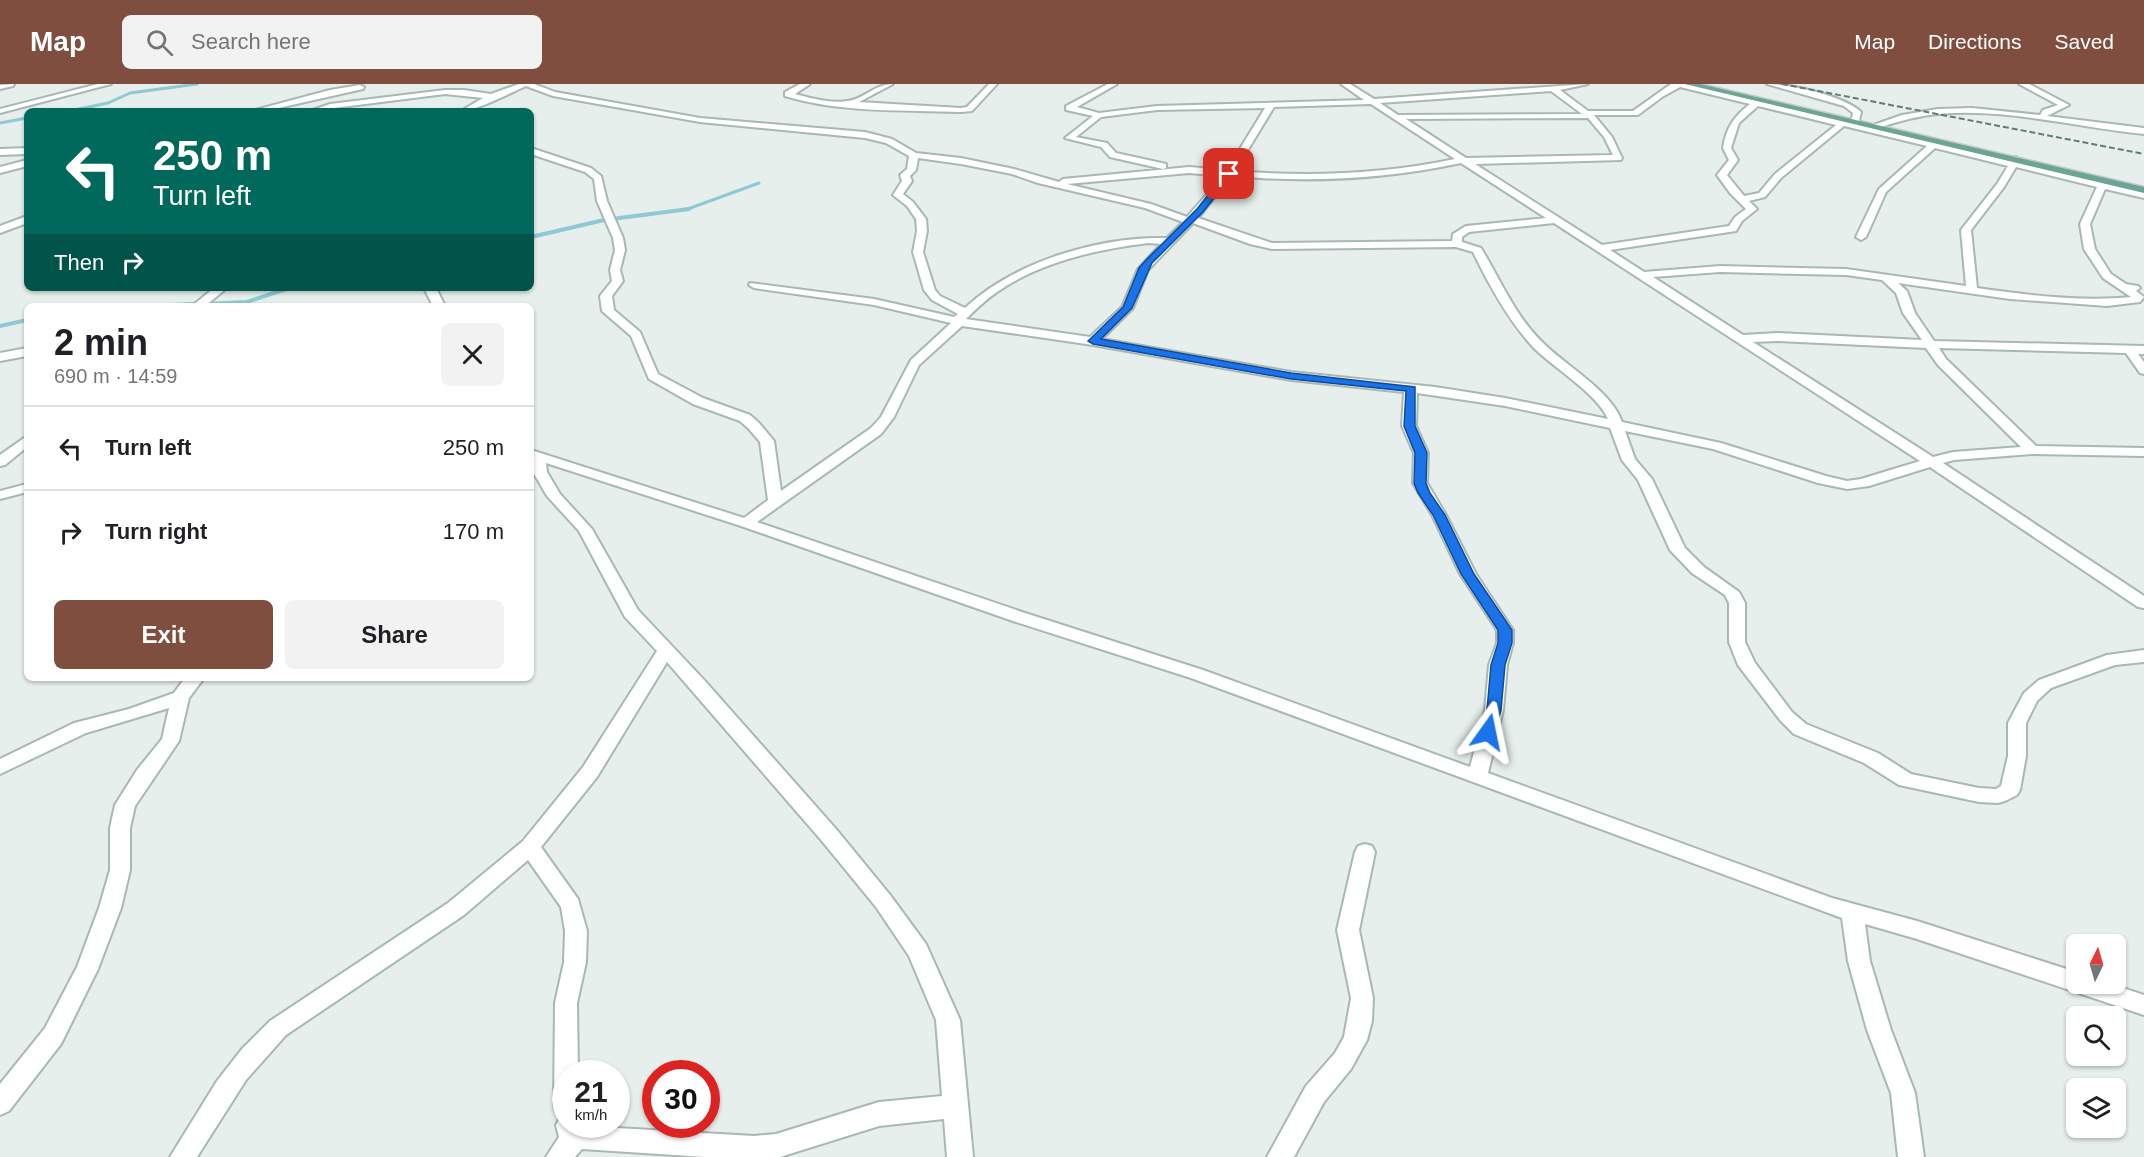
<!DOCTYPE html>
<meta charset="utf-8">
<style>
:root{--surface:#fff;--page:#f2f2f2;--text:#202124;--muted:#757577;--line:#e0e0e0;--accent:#7f4e3f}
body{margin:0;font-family:Arial,sans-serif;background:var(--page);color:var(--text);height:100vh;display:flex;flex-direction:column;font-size:22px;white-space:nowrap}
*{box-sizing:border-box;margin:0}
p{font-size:20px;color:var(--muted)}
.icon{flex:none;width:33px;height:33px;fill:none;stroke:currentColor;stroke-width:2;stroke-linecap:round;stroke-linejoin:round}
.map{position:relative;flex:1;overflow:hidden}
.drawer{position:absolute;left:24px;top:219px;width:510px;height:378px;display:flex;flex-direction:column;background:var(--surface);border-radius:9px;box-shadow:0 2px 4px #0004}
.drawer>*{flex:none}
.top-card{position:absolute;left:24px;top:24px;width:510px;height:183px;border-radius:9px;box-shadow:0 2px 4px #0004;background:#00695c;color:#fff;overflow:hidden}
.needle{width:39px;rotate:5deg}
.tools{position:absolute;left:2066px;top:850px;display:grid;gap:12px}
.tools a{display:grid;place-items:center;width:60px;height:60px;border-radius:9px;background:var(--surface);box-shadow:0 2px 4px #0004;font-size:30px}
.speed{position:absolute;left:552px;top:976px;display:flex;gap:12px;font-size:30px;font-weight:700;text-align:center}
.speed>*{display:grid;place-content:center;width:78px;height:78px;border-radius:50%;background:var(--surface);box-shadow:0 2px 4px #0004;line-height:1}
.speed small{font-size:15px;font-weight:400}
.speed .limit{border:9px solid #d22;background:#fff;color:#111}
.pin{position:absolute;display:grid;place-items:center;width:51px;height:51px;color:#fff;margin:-26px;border-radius:12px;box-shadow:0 3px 9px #0006}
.me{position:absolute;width:66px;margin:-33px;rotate:12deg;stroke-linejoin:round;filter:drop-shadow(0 0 4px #0008)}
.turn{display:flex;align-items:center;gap:21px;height:126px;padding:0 30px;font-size:27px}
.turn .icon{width:78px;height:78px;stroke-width:2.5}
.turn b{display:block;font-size:42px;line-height:51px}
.then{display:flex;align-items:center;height:57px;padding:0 30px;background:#0003;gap:12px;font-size:22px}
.round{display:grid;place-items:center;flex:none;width:63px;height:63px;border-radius:9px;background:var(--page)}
.overview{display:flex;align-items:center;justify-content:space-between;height:102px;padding:0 30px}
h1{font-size:36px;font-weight:800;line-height:45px}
.primary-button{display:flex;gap:12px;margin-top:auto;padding:12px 30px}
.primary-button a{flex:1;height:69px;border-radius:9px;background:var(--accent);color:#fff;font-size:24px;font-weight:800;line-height:69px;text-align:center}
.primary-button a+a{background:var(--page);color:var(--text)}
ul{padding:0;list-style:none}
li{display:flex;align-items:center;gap:18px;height:84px;padding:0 30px;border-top:2px solid var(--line)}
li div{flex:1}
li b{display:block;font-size:22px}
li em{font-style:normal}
header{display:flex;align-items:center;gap:36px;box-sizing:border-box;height:84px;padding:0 30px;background:var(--accent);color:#fff}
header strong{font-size:28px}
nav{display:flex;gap:33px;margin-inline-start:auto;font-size:21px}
.search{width:420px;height:54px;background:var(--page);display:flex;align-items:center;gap:15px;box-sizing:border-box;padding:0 21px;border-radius:9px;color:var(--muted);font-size:22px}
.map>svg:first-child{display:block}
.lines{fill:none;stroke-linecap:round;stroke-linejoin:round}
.stream-far1{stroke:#8ec9d4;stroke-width:3}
.stream{stroke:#8ec9d4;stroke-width:4}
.street-casing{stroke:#a8b8b2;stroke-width:4}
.primary-casing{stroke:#c2cac8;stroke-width:3}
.street{fill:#fff;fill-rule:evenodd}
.primary{fill:#6aa596;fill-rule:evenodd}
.rail{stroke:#5f7d75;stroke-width:2;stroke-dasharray:6 3;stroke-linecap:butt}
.route{fill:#1a73e8;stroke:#114b97;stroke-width:1.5}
</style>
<header>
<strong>Map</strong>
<div class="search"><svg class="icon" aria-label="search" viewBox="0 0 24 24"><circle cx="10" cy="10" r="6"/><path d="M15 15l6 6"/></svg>Search here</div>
<nav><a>Map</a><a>Directions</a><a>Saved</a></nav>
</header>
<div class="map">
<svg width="2144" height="1073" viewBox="0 0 2144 1073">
<rect width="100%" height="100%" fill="#e6efeb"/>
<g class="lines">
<g class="stream-far1">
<polyline points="69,27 108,19 130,9 197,0"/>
<polyline points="0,39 27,34"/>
<polyline points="685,126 759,99"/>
</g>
<g class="stream">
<polyline points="531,153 604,136 689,125"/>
<polyline points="208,220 247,218 289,204"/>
<polyline points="153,222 193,220"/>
<polyline points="0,242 27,236"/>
</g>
<g class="street-casing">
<g id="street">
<polygon points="14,0 13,2 0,5 0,1"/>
<polygon points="98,0 111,0 0,29 0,25"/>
<path d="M 519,0 L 534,0 L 555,8 L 700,34 L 865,48 L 892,55 L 916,69 L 961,74 L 1014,85 L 1059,98 L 1063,95 L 1189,83 L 1227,86 L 1265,24 L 1157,26 L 1101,33 L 1076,53 L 1107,59 L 1116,69 L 1166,80 L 1166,84 L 1163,85 L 1110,73 L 1101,63 L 1065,54 L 1093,32 L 1066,26 L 1066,22 L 1108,0 L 1117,0 L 1077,23 L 1099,29 L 1157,22 L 1364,16 L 1341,0 L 1350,0 L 1374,15 L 1588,0 L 1560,6 L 1588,27 L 1633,27 L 1671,0 L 1685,0 L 1851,39 L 1853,29 L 1844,22 L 1767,0 C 1790,0 1845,12 1861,28 L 1858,41 L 1868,43 L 1902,31 L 1938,25 L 1972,24 L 2040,31 L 2043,26 L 2058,21 L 2019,0 L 2029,0 L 2069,21 L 2047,32 L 2144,44 L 2144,50 C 2076,43 2006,24 1938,30 C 1916,32 1896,38 1875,45 L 2011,77 L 2016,73 L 2020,76 L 2019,79 L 2144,108 L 2144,114 L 2105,105 L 2090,140 L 2095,165 L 2111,190 L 2126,200 L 2138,202 L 2140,204 L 2136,207 L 2144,213 L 2140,218 L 2107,222 L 2010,215 L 1898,199 L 1907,207 L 1915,229 L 1934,257 L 2144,262 L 2144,270 L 2138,270 L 2144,278 L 2144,290 L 2140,289 L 2126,269 L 1939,264 L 1946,275 L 2036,362 L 2144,364 L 2144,372 L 2032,370 L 1954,376 L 1943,379 L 2144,512 L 2144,524 L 2138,523 L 1930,383 L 1869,402 L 1847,405 L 1818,399 L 1713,365 L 1625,347 L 1635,375 L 1652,395 L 1685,464 L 1704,483 L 1739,508 L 1745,519 L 1745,558 L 1755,579 L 1792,628 L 1806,640 L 1878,669 L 1911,690 L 1979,704 L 1996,705 L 2001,702 L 2008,672 L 2008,639 L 2024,609 L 2039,596 L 2107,571 L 2144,566 L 2144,578 L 2115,581 L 2051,604 L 2037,617 L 2026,639 L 2026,672 L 2020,706 L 2017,711 L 2005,717 L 1998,719 L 1979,718 L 1899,701 L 1864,679 L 1794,650 L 1780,636 L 1738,581 L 1729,558 L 1729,519 L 1725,511 L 1692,489 L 1670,466 L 1638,396 L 1622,376 L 1610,344 L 1505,322 L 1417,309 L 1416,342 L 1428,369 L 1427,399 L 1446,431 L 1476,490 L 1513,546 L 1513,559 L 1507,581 L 1503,626 L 1488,689 L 1832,814 L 1917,837 L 2076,888 L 2076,900 L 2111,900 L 2144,911 L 2144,931 L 1917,855 L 1865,840 L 1870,877 L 1891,946 L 1915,1009 L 1924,1073 L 1898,1073 L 1891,1009 L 1867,946 L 1848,877 L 1842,834 L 1191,594 L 1013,537 L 741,442 L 546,379 L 547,388 L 560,410 L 592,445 L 638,526 L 705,597 L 836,745 L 890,811 L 926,860 L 960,936 L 973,1073 L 947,1073 L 944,1035 L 879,1042 L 780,1073 L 705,1073 L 582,1065 L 575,1073 L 546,1073 L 559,1053 L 556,1041 L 561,1032 L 557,1030 L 554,1022 L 555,919 L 564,878 L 565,847 L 561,823 L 528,776 L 464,831 L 286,951 L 246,996 L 197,1073 L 170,1073 L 217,997 L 242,965 L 270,937 L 448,819 L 523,757 L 583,683 L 657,567 L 625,533 L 579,447 L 547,412 L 533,388 L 531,366 L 744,434 L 768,416 L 760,358 L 749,345 L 740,337 L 693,320 L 649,295 L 631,252 L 602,227 L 600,212 L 612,197 L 610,186 L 615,166 L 613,154 L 597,117 L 594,95 L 585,88 L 531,70 L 531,64 L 591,84 L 601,92 L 607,117 L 623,154 L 625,166 L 620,186 L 623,197 L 612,212 L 614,226 L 640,248 L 658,290 L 703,314 L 750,331 L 759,339 L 774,357 L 781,407 L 871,344 L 881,333 L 911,276 L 951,239 L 874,221 L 754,204 L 749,201 L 750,199 L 874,215 L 954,233 L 958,230 L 932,216 L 924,206 L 913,168 L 917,147 L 916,135 L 907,122 L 893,111 L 902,97 L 900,91 L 907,85 L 909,72 L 886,59 L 865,54 L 700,38 L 553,12 L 526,2 C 510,9 476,27 461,27 L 483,14 L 445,10 L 310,27 L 330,20 L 445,6 L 464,6 L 491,10 ZM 1680,3 L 1750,20 C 1734,32 1726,44 1723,64 L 1729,76 L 1717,91 L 1730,109 L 1746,125 L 1735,133 L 1729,142 L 1602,161 L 1475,80 L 1621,76 L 1622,74 L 1612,53 L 1594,31 L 1638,31 L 1662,13 ZM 1551,7 L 1582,30 L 1398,31 L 1380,19 ZM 1371,20 L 1455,75 C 1384,90 1308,93 1235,87 L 1274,23 ZM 1758,22 L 1836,41 L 1775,90 L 1759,109 L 1744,112 L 1727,91 L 1738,76 L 1731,64 L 1739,39 ZM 1588,34 L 1604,53 L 1613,71 L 1466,74 L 1406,35 ZM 1844,42 L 1927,62 L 1879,105 L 1856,153 L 1861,156 L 1866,153 L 1886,108 L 1935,64 L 2008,82 L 1997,100 L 1961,146 L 1966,202 L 1846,185 L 1720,182 L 1644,188 L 1610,166 L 1736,147 L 1742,137 L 1757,125 L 1749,117 L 1765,113 L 1781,94 ZM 918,74 L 961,80 L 1012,90 L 1038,99 L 1145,124 L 1183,138 L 1167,154 C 1099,152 1014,178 965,224 L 940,212 L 935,206 L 923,168 L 927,147 L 926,135 L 913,118 L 903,110 L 912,97 L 910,92 L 916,86 ZM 1461,79 L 1546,134 L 1466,142 L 1453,150 L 1452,157 L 1272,159 L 1198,134 L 1232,92 C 1308,99 1387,95 1461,79 ZM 2016,83 L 2097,103 L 2080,140 L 2084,165 L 2103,194 L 2131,213 C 2081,218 2027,211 1977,204 L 1971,146 L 2004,103 ZM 1189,89 L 1223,92 L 1187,133 L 1151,120 L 1067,100 ZM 1193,139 L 1250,160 L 1272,165 L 1456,163 L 1473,168 C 1489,201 1507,234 1532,262 C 1552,283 1597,309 1608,335 L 1505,314 L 1435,303 L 1291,288 L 1102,255 L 1133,224 L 1148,186 ZM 1554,139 L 1920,377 L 1861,395 L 1847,397 L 1826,392 L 1721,359 L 1622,338 C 1611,306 1564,281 1541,257 C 1514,230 1500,195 1481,164 L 1462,158 L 1462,153 L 1469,148 ZM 1149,159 L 1161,160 L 1138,185 L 1122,223 L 1090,253 L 966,235 C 975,226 985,216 997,208 C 1040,178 1097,165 1149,159 ZM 1720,188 L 1846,191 L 1882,196 L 1896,209 L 1903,229 L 1922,256 L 1777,249 L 1743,251 L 1653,193 ZM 962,242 L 1093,261 L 1291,296 L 1404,308 L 1402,342 L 1414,369 L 1413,399 L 1432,431 L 1460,490 L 1497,546 L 1497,559 L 1489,581 L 1485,626 L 1470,683 L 1203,586 L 1025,529 L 757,438 L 881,350 L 894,333 L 919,281 ZM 1777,257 L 1926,264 L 1938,281 L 2021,363 L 1953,368 L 1933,373 L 1753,258 ZM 667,578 L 822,757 L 876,823 L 909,872 L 936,936 L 942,1012 L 879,1018 L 776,1050 L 754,1052 L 566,1041 L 566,990 L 578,990 L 577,919 L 586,878 L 587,847 L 578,815 L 541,763 L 597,693 Z"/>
<path d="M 800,0 L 810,0 L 795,10 C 810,14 832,20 848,17 C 864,15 875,0 893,0 L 859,18 L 961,24 L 967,23 L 989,0 L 997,0 L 972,27 L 961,28 C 904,26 840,29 785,12 L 785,8 Z"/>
<polygon points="360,1 364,3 363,5 265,27 251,27 330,6"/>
<polygon points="27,64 27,70 0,71 0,65"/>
<polygon points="27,76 27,82 0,89 0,83"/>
<polygon points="27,132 27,139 0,149 0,142"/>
<polygon points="214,204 227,204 205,222 192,222"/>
<polygon points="424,204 436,204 445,222 433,222"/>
<polygon points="27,264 27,272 0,277 0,269"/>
<polygon points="27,352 27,363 5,381 0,382 0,371"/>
<polygon points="27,400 27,408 0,415 0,407"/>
<polygon points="185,594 204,594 189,614 179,657 135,722 130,744 130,786 121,824 98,885 61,960 9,1027 0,1031 0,1000 45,944 77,883 99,824 110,786 110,744 115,721 137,686 162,655 169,624 86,649 0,690 0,675 74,639 129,625 174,609"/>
<polygon points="1365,760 1372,762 1375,768 1359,846 1373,914 1372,937 1367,956 1351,985 1324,1018 1294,1073 1267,1073 1306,1002 1335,969 1344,953 1351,914 1337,846 1355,768 1358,762"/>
</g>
</g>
<g class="primary-casing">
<polygon id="primary" points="1685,0 1700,0 2144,103 2144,109"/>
</g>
<use href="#street" class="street"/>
<use href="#primary" class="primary"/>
<polyline class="rail" points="1782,0 2144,70"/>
</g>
<polygon class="route" points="1226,88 1233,90 1203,128 1152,179 1132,224 1101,255 1291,289 1415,303 1415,342 1427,369 1426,399 1430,409 1445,431 1474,490 1512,546 1512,559 1505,581 1501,626 1494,652 1483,652 1481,648 1487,626 1491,581 1498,559 1498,546 1461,490 1433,431 1418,409 1414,399 1415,369 1404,342 1406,307 1291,295 1093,260 1088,257 1123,223 1139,184 1146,176 1197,125"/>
</svg>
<div class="tools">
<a><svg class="needle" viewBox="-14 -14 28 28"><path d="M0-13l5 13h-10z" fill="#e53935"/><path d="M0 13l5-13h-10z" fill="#757577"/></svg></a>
<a><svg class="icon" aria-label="search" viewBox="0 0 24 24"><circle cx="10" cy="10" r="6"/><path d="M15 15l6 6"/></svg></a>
<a><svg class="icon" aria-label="layers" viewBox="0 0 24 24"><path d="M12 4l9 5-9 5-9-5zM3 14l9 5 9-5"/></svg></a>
</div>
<div class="speed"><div>21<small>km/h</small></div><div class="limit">30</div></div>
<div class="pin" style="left:1229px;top:90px;background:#d93025"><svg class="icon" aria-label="arrive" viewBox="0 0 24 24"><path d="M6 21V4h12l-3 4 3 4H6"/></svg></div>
<svg class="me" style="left:1488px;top:648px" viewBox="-20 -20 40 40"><path d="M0-17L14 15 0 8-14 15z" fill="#1a73e8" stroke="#fff" stroke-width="4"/></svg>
<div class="top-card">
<div class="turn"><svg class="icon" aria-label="left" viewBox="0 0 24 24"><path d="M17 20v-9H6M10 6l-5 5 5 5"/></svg><div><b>250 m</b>Turn left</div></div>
<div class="then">Then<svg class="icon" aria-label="right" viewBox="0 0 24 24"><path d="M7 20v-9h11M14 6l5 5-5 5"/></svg></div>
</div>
<section class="drawer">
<div class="overview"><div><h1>2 min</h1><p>690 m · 14:59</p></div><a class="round"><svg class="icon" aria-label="close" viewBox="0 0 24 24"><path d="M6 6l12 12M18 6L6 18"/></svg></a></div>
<ul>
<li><svg class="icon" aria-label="left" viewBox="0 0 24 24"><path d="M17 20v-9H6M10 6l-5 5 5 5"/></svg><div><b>Turn left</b></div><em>250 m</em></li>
<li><svg class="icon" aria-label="right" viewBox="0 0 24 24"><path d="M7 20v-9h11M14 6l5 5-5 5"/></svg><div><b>Turn right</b></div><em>170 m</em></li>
</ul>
<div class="primary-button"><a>Exit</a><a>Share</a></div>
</section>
</div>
